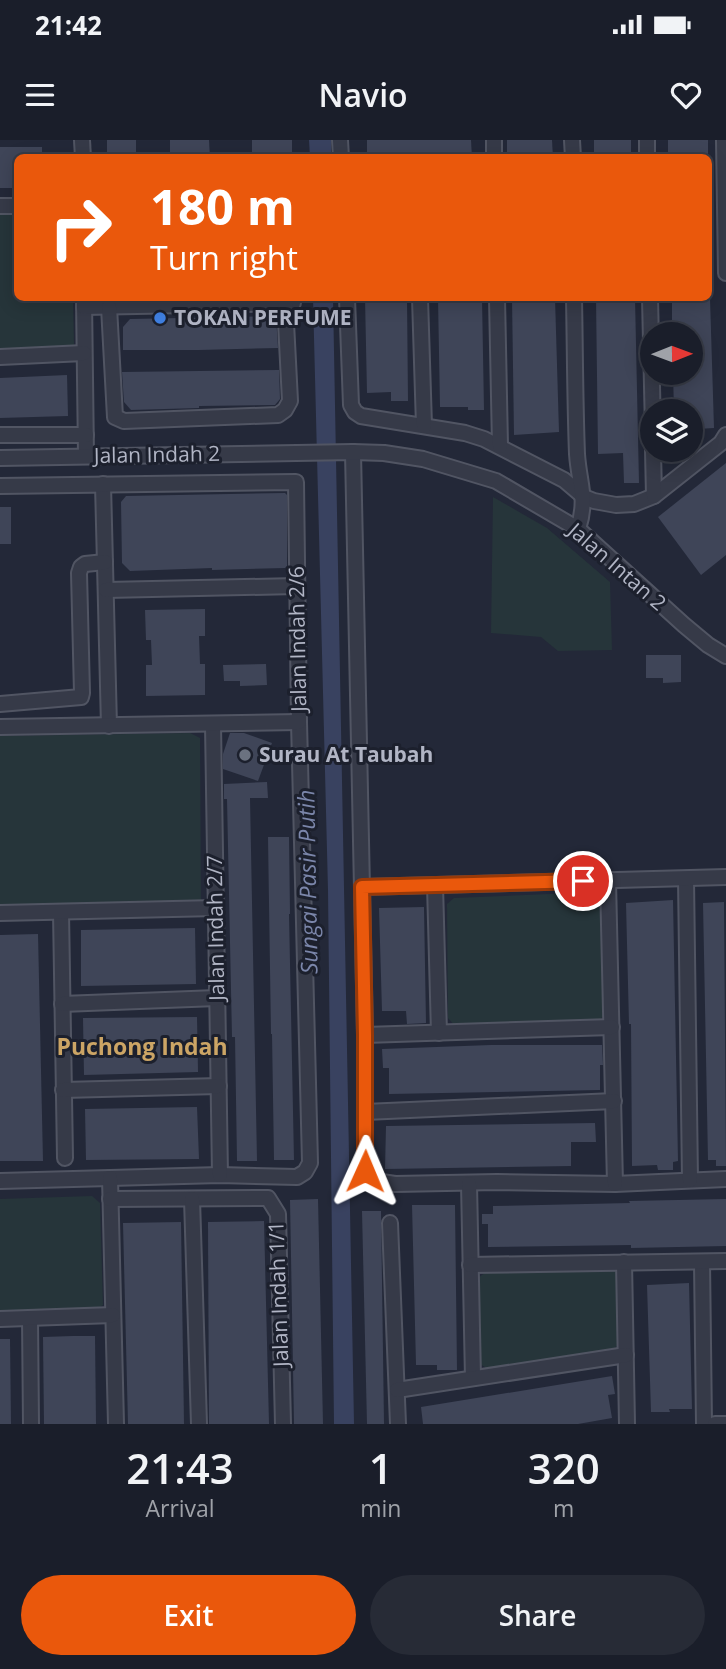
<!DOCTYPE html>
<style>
:root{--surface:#1a1e2a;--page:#272b36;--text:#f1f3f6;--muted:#9fa2a8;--line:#383c47;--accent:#ea580c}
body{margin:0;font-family:"Open Sans",sans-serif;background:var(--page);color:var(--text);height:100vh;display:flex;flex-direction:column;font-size:26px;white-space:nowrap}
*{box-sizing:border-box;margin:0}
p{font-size:23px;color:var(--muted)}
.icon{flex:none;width:38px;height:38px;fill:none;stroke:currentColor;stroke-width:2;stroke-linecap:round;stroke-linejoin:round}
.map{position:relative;height:1284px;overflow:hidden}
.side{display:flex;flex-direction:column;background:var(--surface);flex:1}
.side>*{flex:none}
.hud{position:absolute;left:14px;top:14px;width:698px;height:147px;border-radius:10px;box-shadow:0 4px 18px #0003,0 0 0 2px var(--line);background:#ea580c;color:#fff;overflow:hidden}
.needle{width:46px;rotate:89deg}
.fabs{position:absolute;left:640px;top:182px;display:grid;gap:14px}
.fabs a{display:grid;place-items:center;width:63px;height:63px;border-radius:50%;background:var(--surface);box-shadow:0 4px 18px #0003,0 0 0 2px var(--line);font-size:35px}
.pin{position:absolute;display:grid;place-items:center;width:60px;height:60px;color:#fff;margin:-30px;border:4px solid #fff;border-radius:50%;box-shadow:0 2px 7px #0007}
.me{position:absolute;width:77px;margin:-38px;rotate:1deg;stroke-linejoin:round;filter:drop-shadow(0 0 5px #0008)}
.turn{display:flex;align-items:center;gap:24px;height:147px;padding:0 21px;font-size:32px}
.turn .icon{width:91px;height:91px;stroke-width:2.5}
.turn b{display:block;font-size:49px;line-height:60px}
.eta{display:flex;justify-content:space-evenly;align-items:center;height:119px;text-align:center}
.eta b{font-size:42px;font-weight:600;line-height:49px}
.button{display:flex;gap:14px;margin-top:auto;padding:14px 21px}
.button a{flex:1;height:80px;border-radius:42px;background:var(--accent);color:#fff;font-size:28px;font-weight:600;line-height:80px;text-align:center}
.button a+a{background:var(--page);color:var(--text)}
.status{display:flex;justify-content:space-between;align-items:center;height:49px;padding:0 35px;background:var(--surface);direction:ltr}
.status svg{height:19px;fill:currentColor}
header{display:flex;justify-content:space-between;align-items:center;height:91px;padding:0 21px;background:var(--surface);font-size:32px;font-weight:600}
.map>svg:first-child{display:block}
.green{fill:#26353a}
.water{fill:#394260}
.building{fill:#3f4558}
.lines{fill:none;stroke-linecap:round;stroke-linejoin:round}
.minor-casing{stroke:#515563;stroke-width:18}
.minor{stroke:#363a48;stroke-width:14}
.route-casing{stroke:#983908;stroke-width:18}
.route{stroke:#ea580c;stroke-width:12}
.shop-dot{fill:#3f7fe0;stroke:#1c202d;stroke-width:2.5}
.worship-dot{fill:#6b7280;stroke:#1c202d;stroke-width:2.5}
.labels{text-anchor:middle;stroke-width:6;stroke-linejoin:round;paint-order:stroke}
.poi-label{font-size:21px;font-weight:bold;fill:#b1b5c5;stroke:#1c202d;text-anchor:start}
.street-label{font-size:21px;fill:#b1b5c5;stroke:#1c202d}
.water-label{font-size:23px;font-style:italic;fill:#7b86aa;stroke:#1c202d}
.neighbourhood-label{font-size:23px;font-weight:bold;fill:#cca565;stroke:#1c202d}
</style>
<div class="status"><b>21:42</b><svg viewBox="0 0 49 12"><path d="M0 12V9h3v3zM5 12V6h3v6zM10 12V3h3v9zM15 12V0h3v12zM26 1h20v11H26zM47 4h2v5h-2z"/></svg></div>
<header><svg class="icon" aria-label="menu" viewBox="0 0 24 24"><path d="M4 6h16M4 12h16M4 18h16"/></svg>Navio<svg class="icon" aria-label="heart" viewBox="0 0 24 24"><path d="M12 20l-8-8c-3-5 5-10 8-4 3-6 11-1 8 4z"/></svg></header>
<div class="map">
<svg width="726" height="1284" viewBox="0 0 726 1284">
<rect width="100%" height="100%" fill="#232838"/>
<g class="green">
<polygon points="0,73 17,74 18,158 73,158 74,205 0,210"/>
<polygon points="493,357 547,388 610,442 612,510 558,511 541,497 491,493"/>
<polygon points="190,593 200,598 201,761 0,769 0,596"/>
<polygon points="597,752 602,760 605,874 598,882 455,886 448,878 447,764 454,758"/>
<polygon points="92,1056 100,1063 103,1165 92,1172 0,1175 0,1059"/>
<polygon points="619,1129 622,1200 615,1208 488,1229 480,1224 478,1138 486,1132"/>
</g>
<g class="water">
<polygon points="309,0 331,0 331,17 310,17"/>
<polygon points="313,158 333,158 354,1284 334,1284 328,750"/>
</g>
<g class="building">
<rect x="107" y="0" width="29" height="18"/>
<polygon points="170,0 209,0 210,18 170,18"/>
<rect x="252" y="0" width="40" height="18"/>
<polygon points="367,0 471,0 472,18 367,18"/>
<polygon points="507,0 552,0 553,18 507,18"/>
<rect x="594" y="0" width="37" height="18"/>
<rect x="668" y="0" width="40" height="18"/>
<polygon points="0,7 42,7 42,18 18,18 18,48 0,48"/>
<polygon points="365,158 407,158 408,261 391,261 391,252 367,253"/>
<polygon points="438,158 482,158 484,270 468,270 468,267 440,267"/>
<polygon points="512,158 555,158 559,292 514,295"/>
<polygon points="596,158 635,158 639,343 624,343 623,313 598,314"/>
<polygon points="672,158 710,158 714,288 698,289 697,271 674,271 673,233 696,233 695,194 672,194"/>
<polygon points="276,176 278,208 199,210 123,210 123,187 130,179"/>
<polygon points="279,230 280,259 275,265 199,266 199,268 131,270 124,262 122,232"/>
<polygon points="67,235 68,276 0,278 0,238"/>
<polygon points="726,323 726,415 701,435 658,377"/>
<polygon points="285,353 287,355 287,426 285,428 212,430 212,428 130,431 122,423 121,362 126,356"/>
<rect x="0" y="367" width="11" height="37"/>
<polygon points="205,469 205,496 199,496 200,524 205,524 205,555 146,556 146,525 152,525 151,500 146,500 145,470"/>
<polygon points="646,515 681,515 681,542 663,543 663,538 646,538"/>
<polygon points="266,524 267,545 240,546 240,541 224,541 223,525"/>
<polygon points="230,593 244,593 272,603 258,641 223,629 223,614"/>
<polygon points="267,642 268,658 250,658 257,1021 237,1021 235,897 232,897 227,659 224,659 224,644"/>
<polygon points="268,697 289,697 290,774 289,774 294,1020 274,1020 272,894 271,894"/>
<polygon points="673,760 678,1021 673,1022 673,1030 658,1030 657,1025 632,1026 631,884 629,884 626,763"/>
<polygon points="724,762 726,1026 716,1026 716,1020 708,1020 703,763"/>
<polygon points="424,767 426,883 407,884 406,871 382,871 379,768"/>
<polygon points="195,788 196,844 81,846 81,790"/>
<polygon points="38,794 43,1021 0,1021 0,795"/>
<polygon points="197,877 198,932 84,935 83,878"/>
<polygon points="491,905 602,905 603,925 600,925 600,950 389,954 389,928 383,928 382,909"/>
<polygon points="197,967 199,1019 86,1020 85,969"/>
<polygon points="595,983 596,1002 571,1002 571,1026 385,1029 386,986"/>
<polygon points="318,1059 323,1284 294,1284 290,1060"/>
<polygon points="726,1059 726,1106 631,1108 631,1105 488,1107 488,1084 482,1084 482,1074 493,1074 493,1066 630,1063 629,1061"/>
<polygon points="412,1065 455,1065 457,1230 437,1230 437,1225 416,1225"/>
<polygon points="362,1071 381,1071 384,1284 367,1284"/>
<polygon points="264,1081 269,1284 209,1284 208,1082"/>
<polygon points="181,1082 184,1284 128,1284 123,1083"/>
<polygon points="689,1143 692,1269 669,1269 670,1272 651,1272 647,1145"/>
<polygon points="73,1196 95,1196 96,1284 44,1284 43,1197"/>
<polygon points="0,1199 10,1199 11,1284 0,1284"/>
<polygon points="612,1236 615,1254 608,1255 612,1278 578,1284 423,1284 421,1267"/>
</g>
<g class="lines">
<g class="minor-casing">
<g id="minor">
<polyline points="82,0 83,18"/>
<polyline points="340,0 341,18"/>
<polyline points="494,0 494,18"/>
<polyline points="572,0 573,18"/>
<polyline points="647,0 647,18"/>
<polyline points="724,0 726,133"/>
<polyline points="0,66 18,66"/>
<polyline points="347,158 351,265 355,272 361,276 465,293 484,299 564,340 584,357 594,361 616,365 634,364 654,356 721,303 726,295"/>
<polyline points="420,158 424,286"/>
<polyline points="497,158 500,306"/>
<path d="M 574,158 C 575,210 575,262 577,314 C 579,344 588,358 578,389"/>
<polyline points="650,158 653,290"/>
<polyline points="84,159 86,316"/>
<polyline points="84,167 293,163"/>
<polyline points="109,167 115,277 124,281 278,275 285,270 290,261 285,163"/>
<polyline points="0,217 84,213"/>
<polyline points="0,295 86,295"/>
<polyline points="653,310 654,356"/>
<polyline points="353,312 365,895 365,1031 375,1041 395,1044 497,1042 615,1044 726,1039"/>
<polyline points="0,318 353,312 384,313 423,319 496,341 578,389 684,485 708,505 726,516"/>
<polyline points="103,344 109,586"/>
<polyline points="0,346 296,342 299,582 310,1023 305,1032 297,1037 220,1035 0,1041"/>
<polyline points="106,450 297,446"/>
<polyline points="0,564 81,557 82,553 79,433 81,427 85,424 105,422"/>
<polyline points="213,584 220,1035"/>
<polyline points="0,587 299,582"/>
<polyline points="686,739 690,1040"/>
<polyline points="608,741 615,1044"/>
<polyline points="435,745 439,893"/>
<polyline points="362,747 726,737"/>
<polyline points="61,772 65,1018"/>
<polyline points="0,773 216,768"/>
<polyline points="62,864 217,858"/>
<polyline points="365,895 612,887"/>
<polyline points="63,950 219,946"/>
<polyline points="365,972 614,961"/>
<polyline points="110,1038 116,1284"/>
<polyline points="469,1044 473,1238"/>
<polyline points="110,1059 268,1058 278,1074 283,1284"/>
<polyline points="192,1059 199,1284"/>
<polyline points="390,1083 398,1284"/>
<polyline points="624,1122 627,1284"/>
<polyline points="702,1122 704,1284"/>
<polyline points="470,1125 726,1121"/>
<polyline points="30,1178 31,1284"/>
<polyline points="0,1179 113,1175"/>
<polyline points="397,1250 626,1215"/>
<polyline points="715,1284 726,1284"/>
</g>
</g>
<use href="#minor" class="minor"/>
</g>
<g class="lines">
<g class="route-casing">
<polyline id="route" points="365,1031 365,895 362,747 583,741"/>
</g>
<use href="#route" class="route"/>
</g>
<circle class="shop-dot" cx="160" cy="178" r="7"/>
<circle class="worship-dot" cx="245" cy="615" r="7"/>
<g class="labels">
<g class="poi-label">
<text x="174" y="185">TOKAN PERFUME</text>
<text x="259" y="622">Surau At Taubah</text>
</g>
<g class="street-label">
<text transform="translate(157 315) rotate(-1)" y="7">Jalan Indah 2</text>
<text transform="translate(617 427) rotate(41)" y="7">Jalan Intan 2</text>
<text transform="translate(298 499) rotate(-91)" y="7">Jalan Indah 2/6</text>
<text transform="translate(216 788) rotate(-91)" y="7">Jalan Indah 2/7</text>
<text transform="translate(279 1154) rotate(-92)" y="7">Jalan Indah 1/1</text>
</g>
<g class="water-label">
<text transform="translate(308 742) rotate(-91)" y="8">Sungai Pasir Putih</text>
</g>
<g class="neighbourhood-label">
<text x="142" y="915">Puchong Indah</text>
</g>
</g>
</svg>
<div class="fabs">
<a><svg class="needle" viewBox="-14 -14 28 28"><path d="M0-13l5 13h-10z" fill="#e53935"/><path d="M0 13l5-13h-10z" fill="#9fa2a8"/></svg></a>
<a><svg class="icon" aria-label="layers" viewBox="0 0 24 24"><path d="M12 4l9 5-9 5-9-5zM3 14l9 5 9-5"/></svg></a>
</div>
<div class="pin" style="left:583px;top:741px;background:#d93025"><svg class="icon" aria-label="arrive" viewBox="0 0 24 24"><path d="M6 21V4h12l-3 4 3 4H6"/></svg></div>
<svg class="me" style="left:365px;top:1031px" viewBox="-20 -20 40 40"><path d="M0-17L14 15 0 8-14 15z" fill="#ea580c" stroke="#fff" stroke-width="4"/></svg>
<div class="hud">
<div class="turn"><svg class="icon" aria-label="right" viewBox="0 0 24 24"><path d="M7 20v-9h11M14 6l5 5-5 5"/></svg><div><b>180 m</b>Turn right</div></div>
</div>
</div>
<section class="side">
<div class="eta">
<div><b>21:43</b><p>Arrival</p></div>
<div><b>1</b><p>min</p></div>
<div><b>320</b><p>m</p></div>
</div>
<div class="button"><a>Exit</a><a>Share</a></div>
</section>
